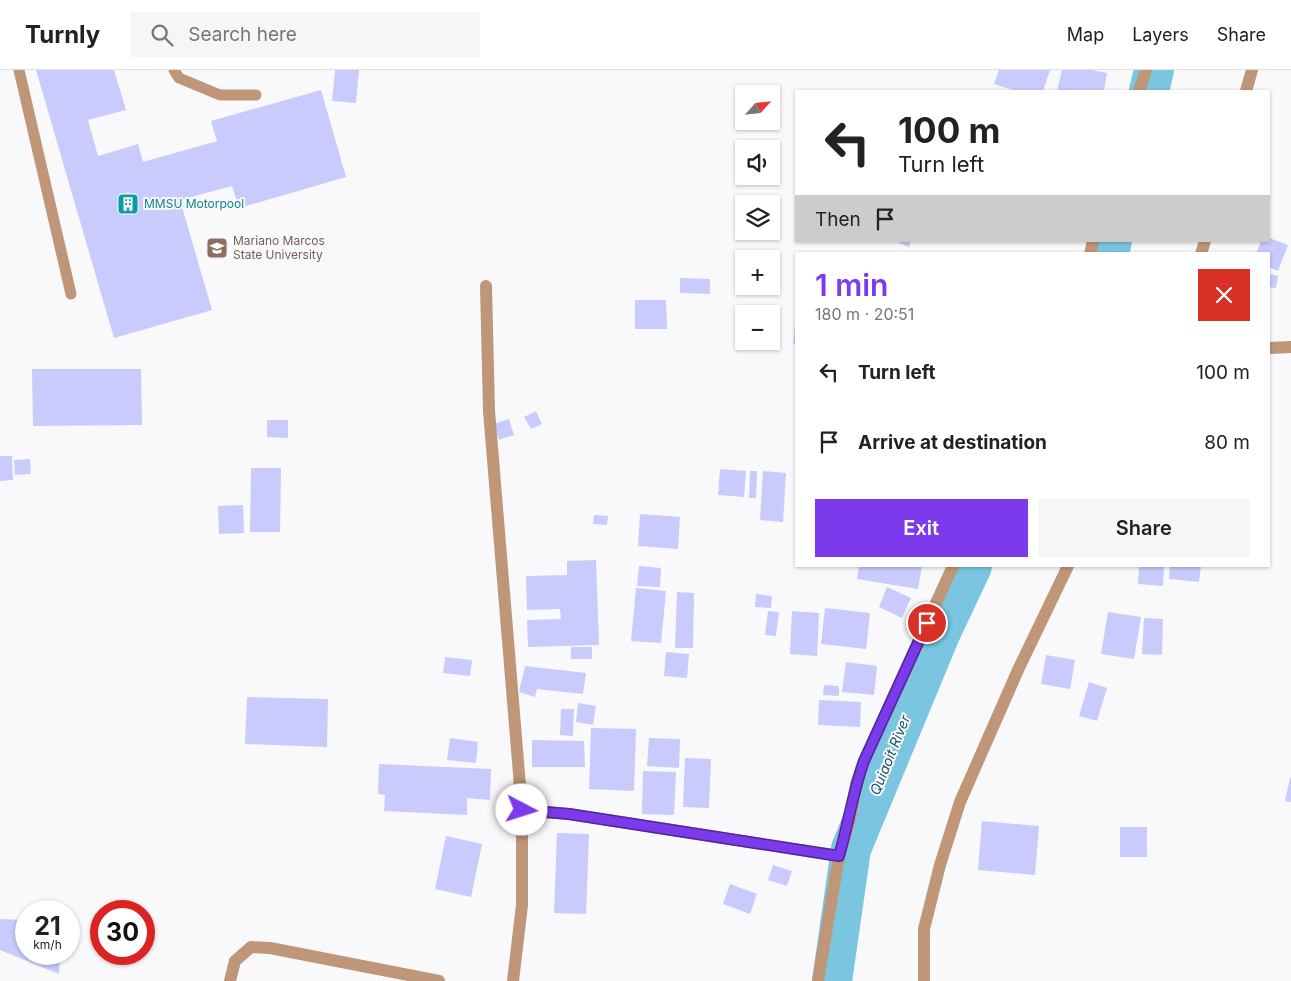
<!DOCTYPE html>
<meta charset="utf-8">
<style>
:root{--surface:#fff;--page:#f6f6f6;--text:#222;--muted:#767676;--line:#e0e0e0;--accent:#7c3aed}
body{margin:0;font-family:Inter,sans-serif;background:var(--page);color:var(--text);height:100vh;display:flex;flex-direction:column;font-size:19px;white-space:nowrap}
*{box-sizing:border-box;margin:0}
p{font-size:16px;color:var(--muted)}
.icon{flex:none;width:28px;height:28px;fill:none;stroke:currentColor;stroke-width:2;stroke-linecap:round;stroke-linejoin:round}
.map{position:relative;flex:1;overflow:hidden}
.panel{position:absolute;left:795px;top:182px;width:475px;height:315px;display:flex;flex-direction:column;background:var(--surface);border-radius:0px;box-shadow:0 1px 4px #0004}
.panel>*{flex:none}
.banner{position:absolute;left:795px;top:20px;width:475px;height:152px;border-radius:0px;box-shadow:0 1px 4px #0004;background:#fff;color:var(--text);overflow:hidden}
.needle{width:32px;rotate:63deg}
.fabs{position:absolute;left:735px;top:15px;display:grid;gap:10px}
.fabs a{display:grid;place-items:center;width:45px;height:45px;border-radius:0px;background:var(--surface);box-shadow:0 1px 4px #0004;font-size:25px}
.speed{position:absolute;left:15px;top:830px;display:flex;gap:10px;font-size:25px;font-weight:700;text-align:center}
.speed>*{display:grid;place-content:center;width:65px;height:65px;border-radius:50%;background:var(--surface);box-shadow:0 1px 4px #0004;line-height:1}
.speed small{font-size:12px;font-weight:400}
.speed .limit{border:8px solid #d22;background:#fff;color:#111}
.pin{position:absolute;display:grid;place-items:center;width:42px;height:42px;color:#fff;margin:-21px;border:2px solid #fff;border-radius:50%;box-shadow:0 1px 5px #0007}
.me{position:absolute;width:55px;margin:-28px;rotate:95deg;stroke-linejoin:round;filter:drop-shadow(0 0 4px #0008)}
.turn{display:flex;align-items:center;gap:18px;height:105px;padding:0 20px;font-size:22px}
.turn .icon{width:65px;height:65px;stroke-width:2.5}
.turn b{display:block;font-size:35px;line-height:42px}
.then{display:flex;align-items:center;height:48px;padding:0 20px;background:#0003;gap:10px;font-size:19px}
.round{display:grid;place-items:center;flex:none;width:52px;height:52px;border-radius:0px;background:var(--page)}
.head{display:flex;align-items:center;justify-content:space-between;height:85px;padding:0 20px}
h1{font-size:30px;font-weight:600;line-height:38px;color:var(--accent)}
.primary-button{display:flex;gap:10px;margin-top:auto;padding:10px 20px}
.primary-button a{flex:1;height:58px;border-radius:0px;background:var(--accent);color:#fff;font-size:20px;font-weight:600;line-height:58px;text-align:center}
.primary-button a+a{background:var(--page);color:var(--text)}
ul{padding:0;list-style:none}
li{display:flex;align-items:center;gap:15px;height:70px;padding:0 20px}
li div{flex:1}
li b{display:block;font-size:19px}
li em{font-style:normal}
header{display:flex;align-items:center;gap:30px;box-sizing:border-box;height:70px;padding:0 25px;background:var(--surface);border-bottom:1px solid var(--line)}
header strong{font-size:24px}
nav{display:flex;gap:28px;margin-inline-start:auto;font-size:18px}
.search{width:350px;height:45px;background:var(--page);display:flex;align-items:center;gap:12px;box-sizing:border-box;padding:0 18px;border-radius:0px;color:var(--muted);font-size:19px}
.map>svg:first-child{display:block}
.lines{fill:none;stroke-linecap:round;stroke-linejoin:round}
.river{stroke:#7ac5e0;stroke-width:40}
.building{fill:#c8cbfb}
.service{stroke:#bf9678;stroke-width:11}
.minor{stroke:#bf9678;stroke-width:12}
.tertiary{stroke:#bf9678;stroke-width:12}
.route-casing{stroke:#51269a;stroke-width:12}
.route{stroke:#7c3aed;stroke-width:9}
.labels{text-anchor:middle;stroke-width:4;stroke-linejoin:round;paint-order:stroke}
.culture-label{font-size:12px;fill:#0d838f;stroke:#f9f9fb;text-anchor:start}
.education-label{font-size:12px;fill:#785e54;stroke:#f9f9fb;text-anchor:start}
.water-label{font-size:14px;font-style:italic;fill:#165467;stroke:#f9f9fb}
</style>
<header>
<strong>Turnly</strong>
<div class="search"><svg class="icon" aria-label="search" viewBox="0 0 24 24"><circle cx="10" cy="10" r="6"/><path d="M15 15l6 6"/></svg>Search here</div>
<nav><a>Map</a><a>Layers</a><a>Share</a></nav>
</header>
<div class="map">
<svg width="1291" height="911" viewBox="0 0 1291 911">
<rect width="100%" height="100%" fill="#f9f9fb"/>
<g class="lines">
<g class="river">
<polyline points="1149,21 1154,0"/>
<polyline points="1109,184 1112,171"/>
<polyline points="832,911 851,779 940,564 972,496"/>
</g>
</g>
<g class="building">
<polygon points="36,0 114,0 126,40 88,50 98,86 138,74 143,92 217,71 211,51 321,20 346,107 239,138 232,116 180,130 212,240 114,268"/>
<polygon points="335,0 359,0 356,33 332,31"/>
<polygon points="999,0 1050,0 1043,21 1016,21 994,14"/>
<polygon points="1062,0 1092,0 1107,3 1104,21 1057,21"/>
<polygon points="1269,168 1288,175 1278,201 1269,197 1269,184 1256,184 1261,171 1269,171"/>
<polygon points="895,171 911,171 909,177"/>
<polygon points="1269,204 1278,206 1276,218 1269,217"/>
<polygon points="680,208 710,209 710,224 680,223"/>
<polygon points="635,230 666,230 667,259 635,259"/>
<polygon points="795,254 796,254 796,274 793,274"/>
<polygon points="32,299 141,299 142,355 33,356"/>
<polygon points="536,341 542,354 531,359 524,347"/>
<polygon points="509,349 514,365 499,370 494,354"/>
<polygon points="267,350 288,350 288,368 267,367"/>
<polygon points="0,386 12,386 13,410 0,411"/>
<polygon points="30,389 31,404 15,405 14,390"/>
<polygon points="251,398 281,398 280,462 250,462"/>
<polygon points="720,399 746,401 744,427 718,425"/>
<polygon points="750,401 757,401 756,428 749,428"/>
<polygon points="763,401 786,403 783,452 760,450"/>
<polygon points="243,435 244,463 219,464 218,436"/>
<polygon points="640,444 680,447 678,479 638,476"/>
<polygon points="594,445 608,446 607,455 593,454"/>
<polygon points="596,490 599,575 528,577 527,550 561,549 560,539 527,540 526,506 567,505 567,491"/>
<polygon points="639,496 661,498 660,517 637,516"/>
<polygon points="859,496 922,496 918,519 857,509"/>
<polygon points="1139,496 1164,496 1163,516 1138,514"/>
<polygon points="1170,496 1201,496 1199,512 1169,509"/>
<polygon points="887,517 911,528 902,548 879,537"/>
<polygon points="636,518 666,521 661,573 631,571"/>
<polygon points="677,522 694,523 693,578 675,578"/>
<polygon points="756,524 772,526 771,538 755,537"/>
<polygon points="825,538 870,543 866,579 821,574"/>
<polygon points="768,541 779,542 776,566 765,565"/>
<polygon points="792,541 819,543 817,586 790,584"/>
<polygon points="1108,542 1141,547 1134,589 1101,584"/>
<polygon points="1144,548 1163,549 1162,585 1142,584"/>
<rect x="571" y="577" width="21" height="12"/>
<polygon points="666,582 689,584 687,608 664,606"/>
<polygon points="1046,585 1075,590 1070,619 1041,614"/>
<polygon points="445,587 472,590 470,606 443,603"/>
<polygon points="846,592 877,596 874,625 842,622"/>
<polygon points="525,596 586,603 583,624 537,619 535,627 519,622"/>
<polygon points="1089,612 1107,618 1097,651 1079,646"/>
<polygon points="824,615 839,616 839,626 823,625"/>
<polygon points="247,627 328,629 327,677 245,674"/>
<polygon points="819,630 861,632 860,657 818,655"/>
<polygon points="578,633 596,636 593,655 576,652"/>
<polygon points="561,639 574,639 573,666 560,665"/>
<polygon points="591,658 636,659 634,721 589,719"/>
<polygon points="450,668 478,672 476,693 447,690"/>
<polygon points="649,668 680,669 679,698 647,696"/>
<polygon points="532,670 584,671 585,697 532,697"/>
<polygon points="685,688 711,689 709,738 683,737"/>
<polygon points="379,694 491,699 490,730 467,728 467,745 384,741 385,725 378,724"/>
<polygon points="643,701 676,702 674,745 642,744"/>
<polygon points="1290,708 1291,708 1291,732 1285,731"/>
<polygon points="982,751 1039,756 1035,805 978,800"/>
<rect x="1120" y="757" width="27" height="30"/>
<polygon points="557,763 589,764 586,844 554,843"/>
<polygon points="446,766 482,774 471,827 435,819"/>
<polygon points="773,795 792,801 787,816 768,810"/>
<polygon points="730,814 757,824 750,844 723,834"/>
<polygon points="0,849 26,850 26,884 60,884 59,904 0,880"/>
</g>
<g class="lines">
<g class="service">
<polyline points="19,0 71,224"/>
<polyline points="174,0 179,8 220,25 256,25"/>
</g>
<g class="minor">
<polyline points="486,216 489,341 522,740 569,744 839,786"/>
<polyline points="1269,278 1291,277"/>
<polyline points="230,911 235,891 251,877 270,878 439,911"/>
<polyline points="513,911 522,835 522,740"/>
</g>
<g class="tertiary">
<polyline points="1139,21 1146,0"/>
<polyline points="1246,21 1252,0"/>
<polyline points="1090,184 1093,171"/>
<polyline points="1201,184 1205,171"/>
<polyline points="818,911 839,786 850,749 856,714 864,691 953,496"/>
<polyline points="924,911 924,859 940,795 960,732 1018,600 1068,496"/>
</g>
</g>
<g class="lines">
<g class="route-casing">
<path id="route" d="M 522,740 L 569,744 L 839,786 C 848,755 853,722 864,691 L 927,553"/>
</g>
<use href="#route" class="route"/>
</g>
<defs>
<g id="building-square" transform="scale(1.125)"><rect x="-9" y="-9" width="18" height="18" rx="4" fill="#0f9aa8" stroke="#f9f9fb"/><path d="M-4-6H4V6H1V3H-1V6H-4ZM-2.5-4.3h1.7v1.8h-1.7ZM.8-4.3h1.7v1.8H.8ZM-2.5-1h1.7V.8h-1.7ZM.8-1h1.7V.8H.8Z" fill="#fff"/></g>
<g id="university-square" transform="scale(1.125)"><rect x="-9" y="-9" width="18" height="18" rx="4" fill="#8d6e63" stroke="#f9f9fb"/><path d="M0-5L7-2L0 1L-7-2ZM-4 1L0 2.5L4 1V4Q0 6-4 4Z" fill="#fff"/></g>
</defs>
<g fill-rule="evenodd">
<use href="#building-square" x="128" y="134"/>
<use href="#university-square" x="217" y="178"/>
</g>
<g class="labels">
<g class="culture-label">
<text x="144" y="138">MMSU Motorpool</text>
</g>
<g class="education-label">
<text x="233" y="175">Mariano Marcos<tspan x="233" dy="14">State University</tspan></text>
</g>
<g class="water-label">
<text transform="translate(890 685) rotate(-68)" y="5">Quiaoit River</text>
</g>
</g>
</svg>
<div class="fabs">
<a><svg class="needle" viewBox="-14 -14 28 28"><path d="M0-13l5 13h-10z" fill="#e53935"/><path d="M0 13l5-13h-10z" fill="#767676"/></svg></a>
<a><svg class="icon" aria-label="sound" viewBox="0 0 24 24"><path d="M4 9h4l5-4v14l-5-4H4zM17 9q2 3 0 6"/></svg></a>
<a><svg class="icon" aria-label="layers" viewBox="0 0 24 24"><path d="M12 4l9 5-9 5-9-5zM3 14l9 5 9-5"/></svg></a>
<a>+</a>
<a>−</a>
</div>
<div class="speed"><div>21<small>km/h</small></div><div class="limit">30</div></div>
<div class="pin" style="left:927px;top:553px;background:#d93025"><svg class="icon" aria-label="arrive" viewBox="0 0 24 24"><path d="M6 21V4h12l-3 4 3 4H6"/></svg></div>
<svg class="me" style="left:522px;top:740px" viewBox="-20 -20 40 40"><circle r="19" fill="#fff"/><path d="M0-13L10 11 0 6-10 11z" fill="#7c3aed"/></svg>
<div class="banner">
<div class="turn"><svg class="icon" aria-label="left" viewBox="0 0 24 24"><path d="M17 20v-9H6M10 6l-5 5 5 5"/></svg><div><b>100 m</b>Turn left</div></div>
<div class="then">Then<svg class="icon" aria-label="arrive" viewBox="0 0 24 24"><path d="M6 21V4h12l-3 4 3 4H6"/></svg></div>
</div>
<section class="panel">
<div class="head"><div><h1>1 min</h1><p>180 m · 20:51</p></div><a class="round" style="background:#d93025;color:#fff"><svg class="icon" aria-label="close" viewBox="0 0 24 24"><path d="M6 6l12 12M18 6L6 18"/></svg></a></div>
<ul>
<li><svg class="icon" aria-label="left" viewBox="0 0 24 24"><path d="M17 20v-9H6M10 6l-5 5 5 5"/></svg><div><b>Turn left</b></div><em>100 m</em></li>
<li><svg class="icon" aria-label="arrive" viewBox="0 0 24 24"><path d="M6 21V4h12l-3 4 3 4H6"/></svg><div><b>Arrive at destination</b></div><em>80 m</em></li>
</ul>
<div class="primary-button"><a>Exit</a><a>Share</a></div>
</section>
</div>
